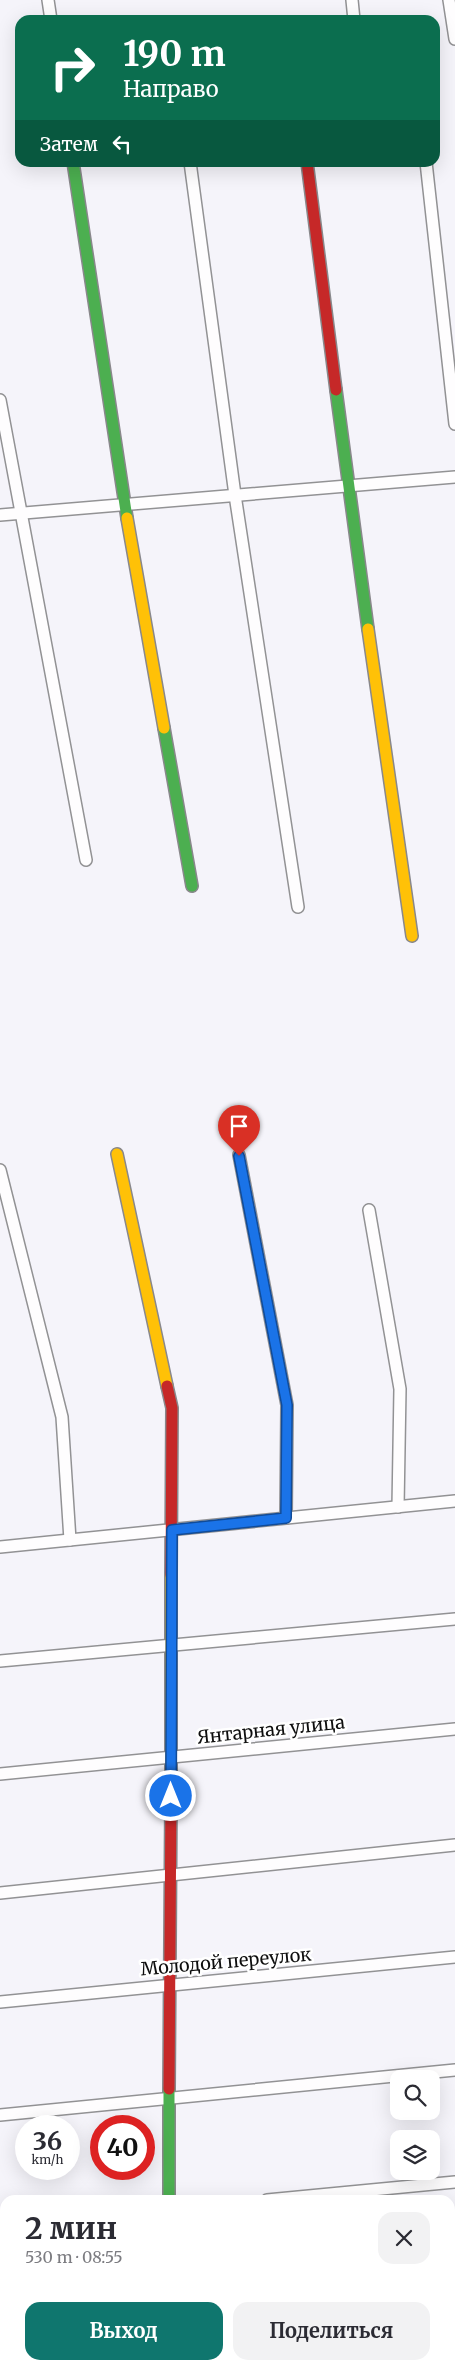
<!DOCTYPE html>
<html lang="ru">
<meta charset="utf-8">
<style>
:root{--surface:#fff;--page:#f2f2f3;--text:#2b2b33;--muted:#7c7c81;--accent:#0f766e}
body{margin:0;font-family:Merriweather,serif;background:var(--page);color:var(--text);height:100vh;display:flex;flex-direction:column;font-size:19px;white-space:nowrap}
*{box-sizing:border-box;margin:0}
p{font-size:16px;color:var(--muted)}
.icon{flex:none;width:28px;height:28px;fill:none;stroke:currentColor;stroke-width:2;stroke-linecap:round;stroke-linejoin:round}
.map{position:relative;flex:1;overflow:hidden}
.sheet{position:absolute;left:0px;top:2195px;width:455px;height:175px;display:flex;flex-direction:column;background:var(--surface);border-radius:15px 15px 0 0;box-shadow:0 5px 20px #0002}
.sheet>*{flex:none}
.top-card{position:absolute;left:15px;top:15px;width:425px;height:152px;border-radius:15px;box-shadow:0 5px 20px #0002;background:#0b6e4f;color:#fff;overflow:hidden}
.fabs{position:absolute;left:390px;top:2070px;display:grid;gap:10px}
.fabs a{display:grid;place-items:center;width:50px;height:50px;border-radius:10px;background:var(--surface);box-shadow:0 5px 20px #0002;font-size:25px}
.speed{position:absolute;left:15px;top:2115px;display:flex;gap:10px;font-size:25px;font-weight:700;text-align:center}
.speed>*{display:grid;place-content:center;width:65px;height:65px;border-radius:50%;background:var(--surface);box-shadow:0 5px 20px #0002;line-height:1}
.speed small{font-size:12px;font-weight:400}
.speed .limit{border:8px solid #d22;background:#fff;color:#111}
.pin{position:absolute;display:grid;place-items:center;width:42px;height:42px;color:#fff;margin:-51px -21px;border-radius:50% 50% 50% 0;rotate:-45deg;box-shadow:0 0 5px #0007}
.pin .icon{rotate:45deg}
.me{position:absolute;width:55px;margin:-28px;rotate:0deg;stroke-linejoin:round;filter:drop-shadow(0 0 4px #0008)}
.turn{display:flex;align-items:center;gap:18px;height:105px;padding:0 25px;font-size:22px}
.turn .icon{width:65px;height:65px;stroke-width:2.5}
.turn b{display:block;font-size:35px;line-height:42px}
.then{display:flex;align-items:center;height:48px;padding:0 25px;background:#0003;gap:10px;font-size:19px}
.round{display:grid;place-items:center;flex:none;width:52px;height:52px;border-radius:15px;background:var(--page)}
.head{display:flex;align-items:center;justify-content:space-between;height:85px;padding:0 25px}
h1{font-size:30px;font-weight:700;line-height:38px}
.primary-button{display:flex;gap:10px;margin-top:auto;padding:10px 25px}
.primary-button a{flex:1;height:58px;border-radius:15px;background:var(--accent);color:#fff;font-size:20px;font-weight:700;line-height:58px;text-align:center}
.primary-button a+a{background:var(--page);color:var(--text)}
.map>svg:first-child{display:block}
.lines{fill:none;stroke-linecap:round;stroke-linejoin:round}
.street-casing{stroke:#929294;stroke-width:14}
.fast-casing{stroke:#89888b;stroke-width:14}
.slow-casing{stroke:#89888b;stroke-width:14}
.jam-casing{stroke:#89888b;stroke-width:14}
.street{stroke:#fefdfe;stroke-width:11}
.fast{stroke:#4caf50;stroke-width:11}
.slow{stroke:#ffc107;stroke-width:11}
.jam{stroke:#c62828;stroke-width:11}
.route-casing{stroke:#114b97;stroke-width:12}
.route{stroke:#1a73e8;stroke-width:9}
.labels{text-anchor:middle;stroke-width:5;stroke-linejoin:round;paint-order:stroke}
.street-label{font-size:18px;fill:#0e0e0e;stroke:#fff}
</style>
<div class="map">
<svg width="455" height="2370" viewBox="0 0 455 2370">
<rect width="100%" height="100%" fill="#f5f4fa"/>
<g class="lines">
<g class="street-casing">
<g id="street">
<polyline points="48,0 51,20"/>
<polyline points="352,0 354,20"/>
<polyline points="449,0 455,39"/>
<polyline points="190,162 235,495 298,907"/>
<polyline points="426,162 455,424"/>
<polyline points="0,400 86,860"/>
<polyline points="0,515 455,477"/>
<polyline points="239,1155 287,1405 286,1518"/>
<polyline points="0,1170 62,1417 70,1540"/>
<polyline points="369,1210 400,1389 398,1507"/>
<polyline points="0,1547 455,1501"/>
<polyline points="0,1661 455,1619"/>
<polyline points="0,1774 455,1729"/>
<polyline points="0,1893 455,1845"/>
<polyline points="0,2002 455,1957"/>
<polyline points="0,2115 455,2070"/>
<polyline points="267,2200 455,2182"/>
<polyline points="0,2226 5,2225"/>
<polyline points="450,2296 455,2296"/>
<polyline points="0,2341 5,2340"/>
<polyline points="169,2370 169,2365"/>
</g>
</g>
<g class="fast-casing">
<g id="fast">
<polyline points="73,162 127,518"/>
<polyline points="336,390 368,629"/>
<polyline points="164,728 192,886"/>
<polyline points="169,2200 169,2089"/>
</g>
</g>
<g class="slow-casing">
<g id="slow">
<polyline points="127,518 164,728"/>
<polyline points="368,629 412,936"/>
<polyline points="117,1154 167,1386"/>
<polyline points="171,1795 171,1575"/>
</g>
</g>
<g class="jam-casing">
<g id="jam">
<polyline points="307,162 336,390"/>
<polyline points="167,1386 172,1408 171,1575"/>
<polyline points="169,2089 171,1795"/>
</g>
</g>
<use href="#street" class="street"/>
<use href="#fast" class="fast"/>
<use href="#slow" class="slow"/>
<use href="#jam" class="jam"/>
</g>
<g class="lines">
<g class="route-casing">
<polyline id="route" points="171,1796 172,1530 286,1518 287,1405 239,1156"/>
</g>
<use href="#route" class="route"/>
</g>
<g class="labels">
<g class="street-label">
<text transform="translate(271 1730) rotate(-6)" y="6">Янтарная улица</text>
<text transform="translate(226 1962) rotate(-5)" y="6">Молодой переулок</text>
</g>
</g>
</svg>
<div class="fabs">
<a><svg class="icon" aria-label="search" viewBox="0 0 24 24"><circle cx="10" cy="10" r="6"/><path d="M15 15l6 6"/></svg></a>
<a><svg class="icon" aria-label="layers" viewBox="0 0 24 24"><path d="M12 4l9 5-9 5-9-5zM3 14l9 5 9-5"/></svg></a>
</div>
<div class="speed"><div>36<small>km/h</small></div><div class="limit">40</div></div>
<div class="pin" style="left:239px;top:1156px;background:#d93025"><svg class="icon" aria-label="arrive" viewBox="0 0 24 24"><path d="M6 21V4h12l-3 4 3 4H6"/></svg></div>
<svg class="me" style="left:171px;top:1796px" viewBox="-20 -20 40 40"><circle r="17" fill="#1a73e8" stroke="#fff" stroke-width="3"/><path d="M0-11L8 9 0 5-8 9z" fill="#fff"/></svg>
<div class="top-card">
<div class="turn"><svg class="icon" aria-label="right" viewBox="0 0 24 24"><path d="M7 20v-9h11M14 6l5 5-5 5"/></svg><div><b>190 m</b>Направо</div></div>
<div class="then">Затем<svg class="icon" aria-label="left" viewBox="0 0 24 24"><path d="M17 20v-9H6M10 6l-5 5 5 5"/></svg></div>
</div>
<section class="sheet">
<div class="head"><div><h1>2 мин</h1><p>530 m · 08:55</p></div><a class="round"><svg class="icon" aria-label="close" viewBox="0 0 24 24"><path d="M6 6l12 12M18 6L6 18"/></svg></a></div>
<div class="primary-button"><a>Выход</a><a>Поделиться</a></div>
</section>
</div>
